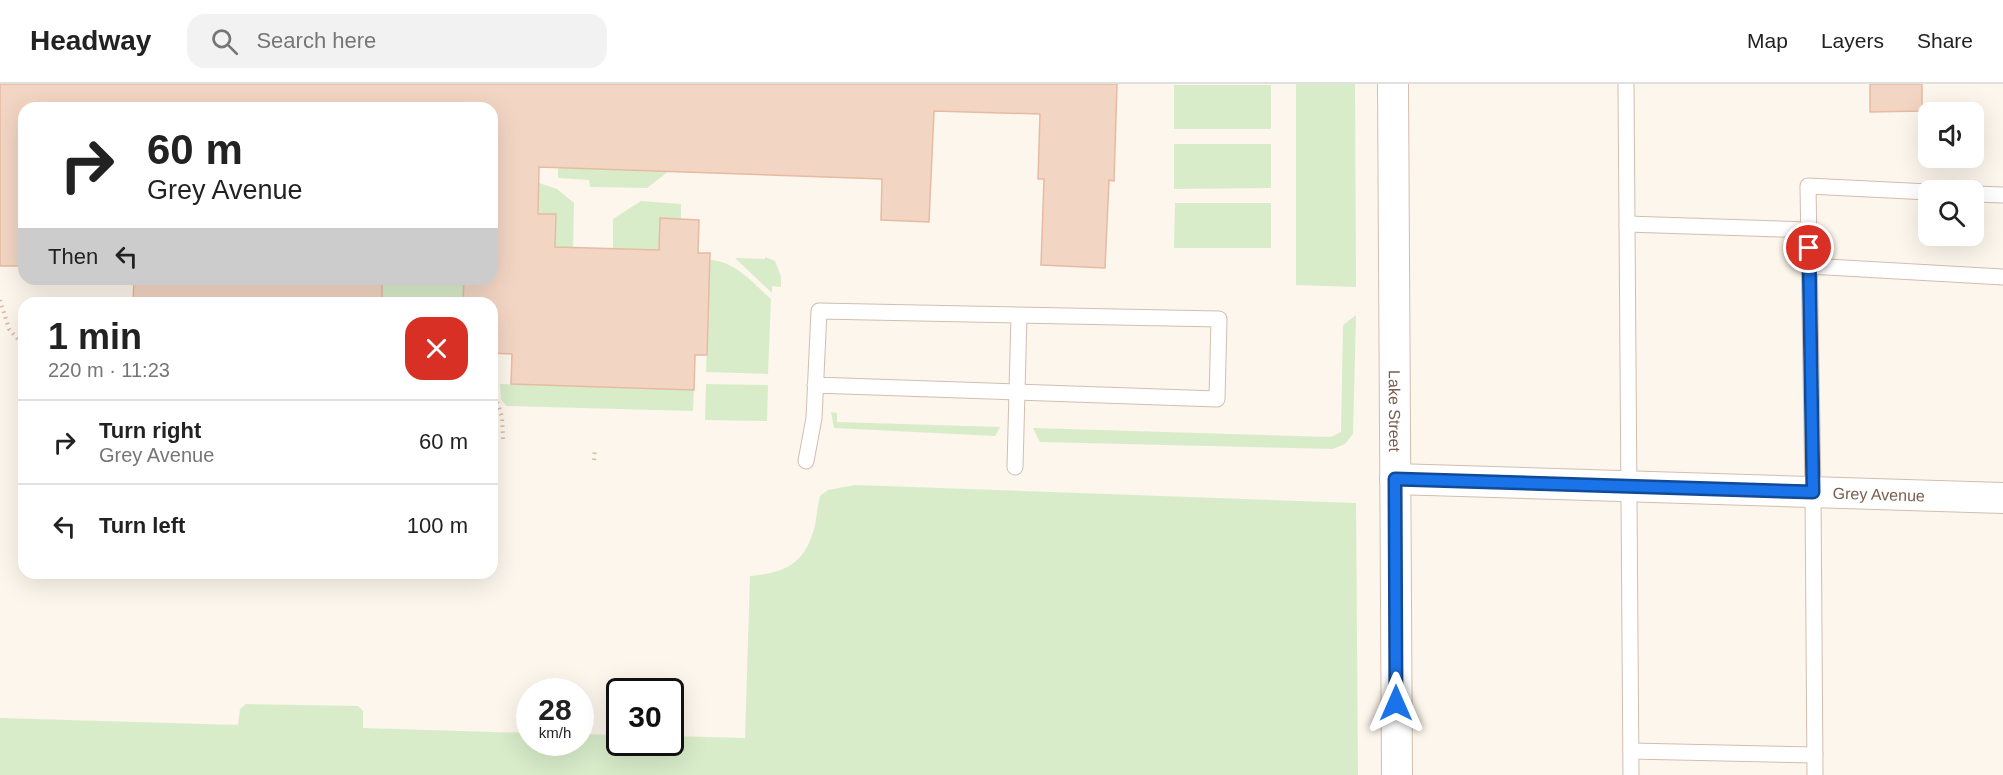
<!DOCTYPE html>
<meta charset="utf-8">
<style>
:root{--surface:#fff;--page:#f2f2f2;--text:#222;--muted:#767676;--line:#e0e0e0}
body{margin:0;font-family:Helvetica,sans-serif;background:var(--page);color:var(--text);height:100vh;display:flex;flex-direction:column;font-size:22px;white-space:nowrap}
*{box-sizing:border-box;margin:0}
p{font-size:20px;color:var(--muted)}
.icon{flex:none;width:33px;height:33px;fill:none;stroke:currentColor;stroke-width:2;stroke-linecap:round;stroke-linejoin:round}
.map{position:relative;flex:1;overflow:hidden}
.drawer{position:absolute;left:18px;top:213px;width:480px;height:282px;display:flex;flex-direction:column;background:var(--surface);border-radius:18px;box-shadow:0 6px 24px #0002}
.drawer>*{flex:none}
.guide{position:absolute;left:18px;top:18px;width:480px;height:183px;border-radius:18px;box-shadow:0 6px 24px #0002;background:#fff;color:var(--text);overflow:hidden}
.fabs{position:absolute;left:1918px;top:18px;display:grid;gap:12px}
.fabs a{display:grid;place-items:center;width:66px;height:66px;border-radius:12px;background:var(--surface);box-shadow:0 6px 24px #0002;font-size:30px}
.speed{position:absolute;left:516px;top:594px;display:flex;gap:12px;font-size:30px;font-weight:700;text-align:center}
.speed>*{display:grid;place-content:center;width:78px;height:78px;border-radius:50%;background:var(--surface);box-shadow:0 6px 24px #0002;line-height:1}
.speed small{font-size:15px;font-weight:400}
.speed .limit{border:3px solid #111;border-radius:9px;background:#fff;color:#111}
.pin{position:absolute;display:grid;place-items:center;width:51px;height:51px;color:#fff;margin:-26px;border:3px solid #fff;border-radius:50%;box-shadow:0 2px 6px #0007}
.me{position:absolute;width:66px;margin:-33px;rotate:0deg;stroke-linejoin:round;filter:drop-shadow(0 0 4px #0008)}
.turn{display:flex;align-items:center;gap:21px;height:126px;padding:0 30px;font-size:27px}
.turn .icon{width:78px;height:78px;stroke-width:2.5}
.turn b{display:block;font-size:42px;line-height:51px}
.then{display:flex;align-items:center;height:57px;padding:0 30px;background:#0003;gap:12px;font-size:22px}
.round{display:grid;place-items:center;flex:none;width:63px;height:63px;border-radius:18px;background:var(--page)}
.overview{display:flex;align-items:center;justify-content:space-between;height:102px;padding:0 30px}
h1{font-size:36px;font-weight:700;line-height:45px}
ul{padding:0;list-style:none}
li{display:flex;align-items:center;gap:18px;height:84px;padding:0 30px;border-top:2px solid var(--line)}
li div{flex:1}
li b{display:block;font-size:22px}
li em{font-style:normal}
header{display:flex;align-items:center;gap:36px;box-sizing:border-box;height:84px;padding:0 30px;background:var(--surface);border-bottom:2px solid var(--line)}
header strong{font-size:28px}
nav{display:flex;gap:33px;margin-inline-start:auto;font-size:21px}
.search{width:420px;height:54px;background:var(--page);display:flex;align-items:center;gap:15px;box-sizing:border-box;padding:0 21px;border-radius:18px;color:var(--muted);font-size:22px}
.map>svg:first-child{display:block}
.green{fill:#d8ecc9}
.building{fill:#f3d5c3;stroke:#e6bba3;stroke-width:1.5}
.lines{fill:none;stroke-linecap:round;stroke-linejoin:round}
.lane-casing{stroke:#d1beb0;stroke-width:17}
.street-casing{stroke:#d1beb0;stroke-width:32}
.path{stroke:#d9b8a5;stroke-width:4;stroke-dasharray:1.5 4.5;stroke-linecap:butt}
.lane{stroke:#fff;stroke-width:15}
.street{stroke:#fff;stroke-width:30}
.route-casing{stroke:#114b97;stroke-width:15}
.route{stroke:#1a73e8;stroke-width:10}
.labels{text-anchor:middle;stroke-width:6;stroke-linejoin:round;paint-order:stroke}
.street-label{font-size:16px;fill:#7a5c4d;stroke:#fffaf3}
</style>
<header>
<strong>Headway</strong>
<div class="search"><svg class="icon" aria-label="search" viewBox="0 0 24 24"><circle cx="10" cy="10" r="6"/><path d="M15 15l6 6"/></svg>Search here</div>
<nav><a>Map</a><a>Layers</a><a>Share</a></nav>
</header>
<div class="map">
<svg width="2003" height="691" viewBox="0 0 2003 691">
<rect width="100%" height="100%" fill="#fdf6ec"/>
<g class="green">
<polygon points="1296,0 1355,0 1356,203 1296,201"/>
<rect x="1174" y="1" width="97" height="44"/>
<polygon points="1174,60 1271,60 1271,104 1174,105"/>
<polygon points="683,76 647,104 590,103 589,96 558,94 558,83"/>
<polygon points="539,99 557,105 574,119 573,164 555,163 556,131 539,130"/>
<polygon points="641,117 681,120 681,135 660,135 659,166 613,165 613,135"/>
<polygon points="1175,119 1271,119 1271,164 1174,164"/>
<polygon points="765,173 775,177 781,193 781,203 772,202 772,209 735,174 765,175"/>
<path d="M 710,176 C 735,177 753,199 771,215 L 768,290 L 706,288 Z"/>
<polygon points="382,195 464,195 463,219 382,219"/>
<polygon points="1356,231 1353,350 1345,360 1333,365 1040,358 1033,344 1331,353 1341,348 1343,241"/>
<polygon points="500,300 694,306 693,327 507,322 501,316"/>
<polygon points="706,300 768,301 767,337 705,336"/>
<polygon points="831,328 837,329 837,338 1000,343 995,352 834,344"/>
<path d="M 855,401 L 1356,419 L 1358,691 L 0,691 L 0,634 L 238,641 L 240,625 L 246,620 L 358,622 L 363,627 L 363,644 L 529,649 L 530,658 L 580,658 L 581,650 L 619,651 L 620,658 L 670,658 L 671,652 L 745,654 L 750,492 C 784,489 804,481 814,445 C 817,434 817,423 820,412 L 828,406 Z"/>
</g>
<g class="building">
<polygon points="0,0 1117,0 1114,97 1109,96 1105,184 1041,181 1044,95 1038,95 1040,30 934,27 929,138 881,136 882,95 539,83 538,130 556,130 555,163 659,166 660,134 699,136 698,169 710,169 707,271 695,271 694,306 511,300 512,270 492,269 492,219 463,219 464,195 492,195 492,24 24,24 24,182 0,182"/>
<polygon points="1870,0 1922,0 1922,27 1870,28"/>
<polygon points="134,195 382,195 382,219 133,219"/>
</g>
<g class="lines">
<g class="lane-casing">
<g id="lane">
<polyline points="1626,0 1631,691"/>
<polyline points="1974,110 2003,111"/>
<polyline points="1627,140 1808,146"/>
<polyline points="1809,182 2003,193"/>
<polyline points="806,377 814,334 819,227 1219,235 1217,315 815,301"/>
<polyline points="1015,383 1019,232"/>
<polyline points="1631,667 1815,671"/>
<polyline points="1815,691 1813,408 1808,102 1929,108"/>
</g>
</g>
<g class="street-casing">
<g id="street">
<path id="s1" d="M 1393,0 L 1397,691"/>
<path id="s2" d="M 1395,395 L 2003,414"/>
</g>
</g>
<g class="path">
<polyline points="0,216 9,245 24,262"/>
<polyline points="492,301 502,333 503,355"/>
<polyline points="594,376 595,366"/>
</g>
<use href="#lane" class="lane"/>
<use href="#street" class="street"/>
</g>
<g class="lines">
<g class="route-casing">
<polyline id="route" points="1396,619 1395,395 1813,408 1809,164"/>
</g>
<use href="#route" class="route"/>
</g>
<g class="labels">
<g class="street-label">
<text dy="6" stroke="none"><textPath href="#s1" startOffset="327">Lake Street</textPath></text>
<text dy="6" stroke="none"><textPath href="#s2" startOffset="484">Grey Avenue</textPath></text>
</g>
</g>
</svg>
<div class="fabs">
<a><svg class="icon" aria-label="sound" viewBox="0 0 24 24"><path d="M4 9h4l5-4v14l-5-4H4zM17 9q2 3 0 6"/></svg></a>
<a><svg class="icon" aria-label="search" viewBox="0 0 24 24"><circle cx="10" cy="10" r="6"/><path d="M15 15l6 6"/></svg></a>
</div>
<div class="speed"><div>28<small>km/h</small></div><div class="limit">30</div></div>
<div class="pin" style="left:1809px;top:164px;background:#d93025"><svg class="icon" aria-label="arrive" viewBox="0 0 24 24"><path d="M6 21V4h12l-3 4 3 4H6"/></svg></div>
<svg class="me" style="left:1396px;top:619px" viewBox="-20 -20 40 40"><path d="M0-17L14 15 0 8-14 15z" fill="#1a73e8" stroke="#fff" stroke-width="4"/></svg>
<div class="guide">
<div class="turn"><svg class="icon" aria-label="right" viewBox="0 0 24 24"><path d="M7 20v-9h11M14 6l5 5-5 5"/></svg><div><b>60 m</b>Grey Avenue</div></div>
<div class="then">Then<svg class="icon" aria-label="left" viewBox="0 0 24 24"><path d="M17 20v-9H6M10 6l-5 5 5 5"/></svg></div>
</div>
<section class="drawer">
<div class="overview"><div><h1>1 min</h1><p>220 m · 11:23</p></div><a class="round" style="background:#d93025;color:#fff"><svg class="icon" aria-label="close" viewBox="0 0 24 24"><path d="M6 6l12 12M18 6L6 18"/></svg></a></div>
<ul>
<li><svg class="icon" aria-label="right" viewBox="0 0 24 24"><path d="M7 20v-9h11M14 6l5 5-5 5"/></svg><div><b>Turn right</b><p>Grey Avenue</p></div><em>60 m</em></li>
<li><svg class="icon" aria-label="left" viewBox="0 0 24 24"><path d="M17 20v-9H6M10 6l-5 5 5 5"/></svg><div><b>Turn left</b></div><em>100 m</em></li>
</ul>
</section>
</div>
